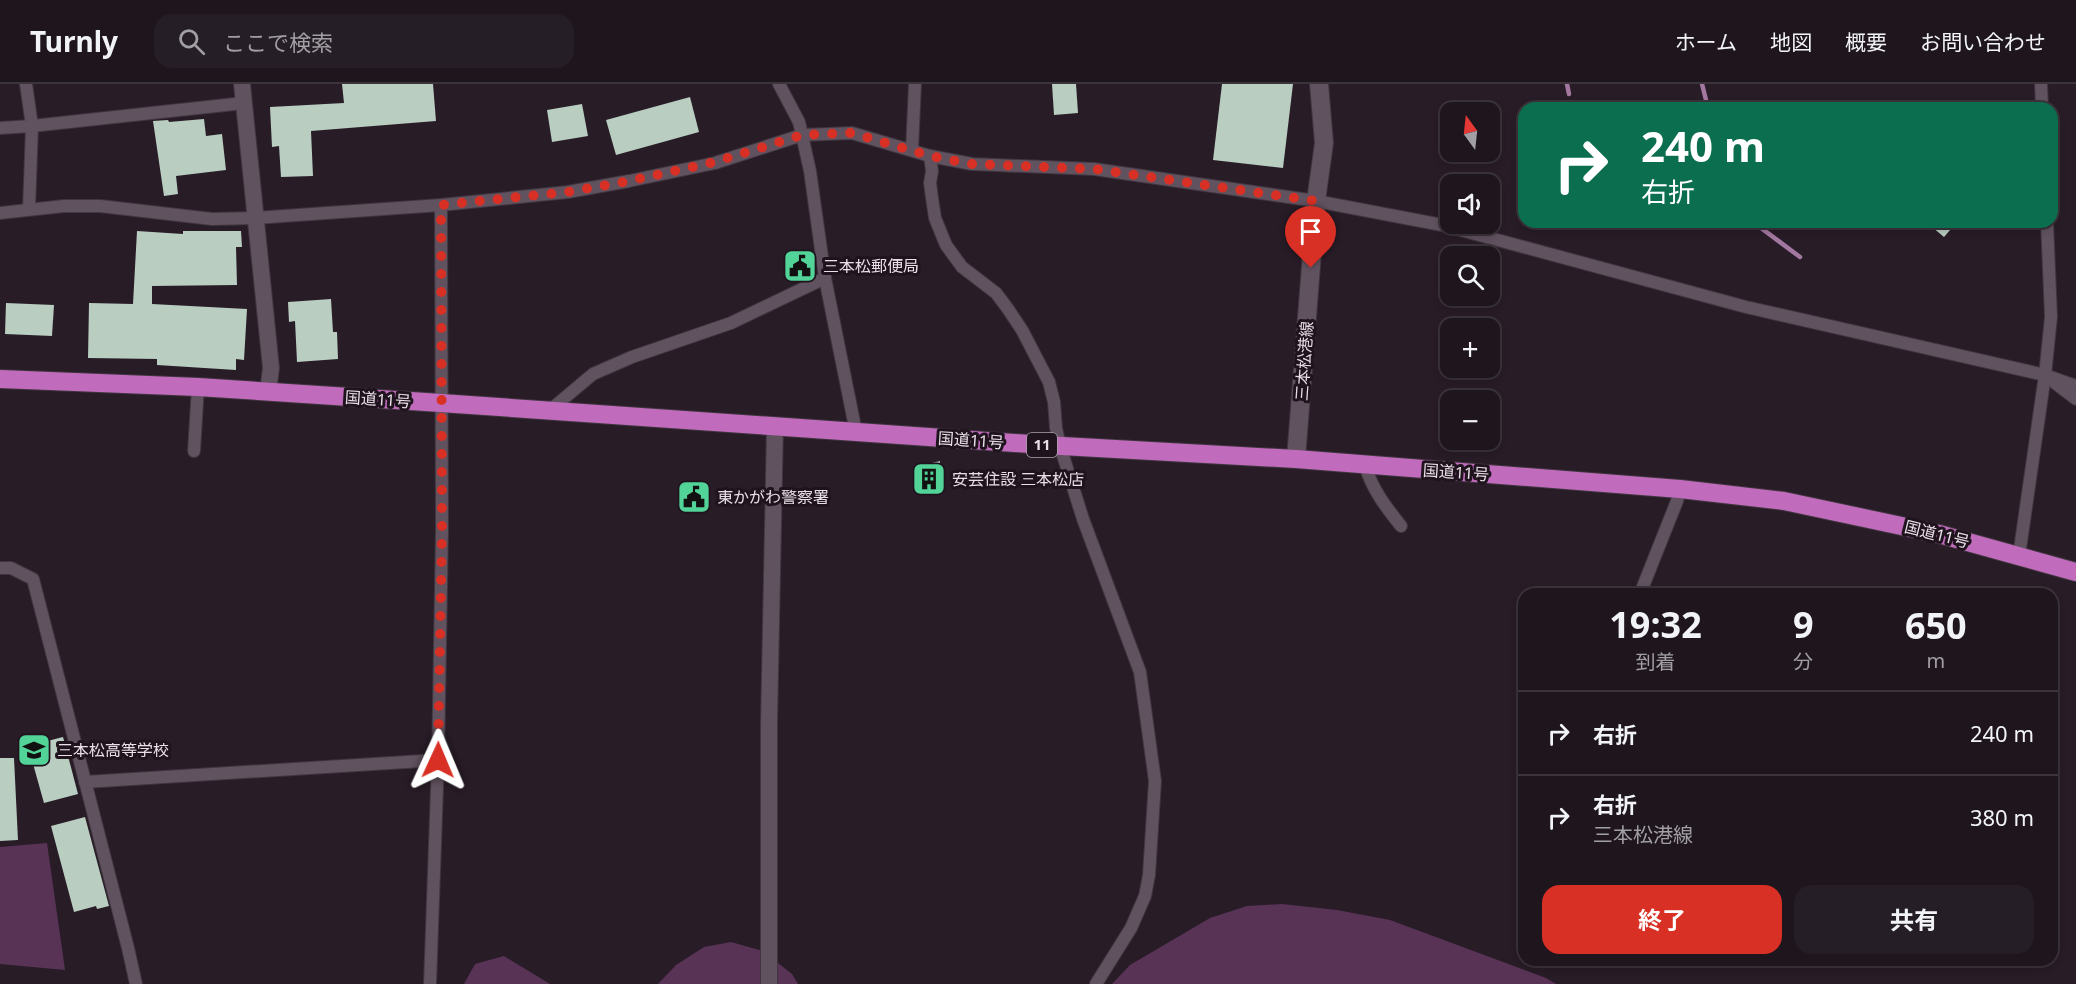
<!DOCTYPE html>
<html lang="ja">
<meta charset="utf-8">
<style>
:root{--surface:#1e151d;--page:#261e26;--text:#f1f3f6;--muted:#a19fa4;--line:#3c343b;--accent:#d93025}
body{margin:0;font-family:"Noto Sans","Noto Sans JP",sans-serif;background:var(--page);color:var(--text);height:100vh;display:flex;flex-direction:column;font-size:22px;white-space:nowrap}
*{box-sizing:border-box;margin:0}
p{font-size:20px;color:var(--muted)}
.icon{flex:none;width:33px;height:33px;fill:none;stroke:currentColor;stroke-width:2;stroke-linecap:round;stroke-linejoin:round}
.map{position:relative;flex:1;overflow:hidden}
.drawer{position:absolute;left:1518px;top:504px;width:540px;height:378px;display:flex;flex-direction:column;background:var(--surface);border-radius:18px;box-shadow:0 3px 9px #0003,0 0 0 2px var(--line)}
.drawer>*{flex:none}
.top-card{position:absolute;left:1518px;top:18px;width:540px;height:126px;border-radius:18px;box-shadow:0 3px 9px #0003,0 0 0 2px var(--line);background:#0b6e4f;color:#fff;overflow:hidden}
.needle{width:39px;rotate:345deg}
.buttons{position:absolute;left:1440px;top:18px;display:grid;gap:12px}
.buttons a{display:grid;place-items:center;width:60px;height:60px;border-radius:12px;background:var(--surface);box-shadow:0 3px 9px #0003,0 0 0 2px var(--line);font-size:30px}
.pin{position:absolute;display:grid;place-items:center;width:51px;height:51px;color:#fff;margin:-62px -26px;border-radius:50% 50% 50% 0;rotate:-45deg;box-shadow:0 0 6px #0007}
.pin .icon{rotate:45deg}
.me{position:absolute;width:66px;margin:-33px;rotate:1deg;stroke-linejoin:round;filter:drop-shadow(0 0 4px #0008)}
.turn{display:flex;align-items:center;gap:21px;height:126px;padding:0 24px;font-size:27px}
.turn .icon{width:78px;height:78px;stroke-width:2.5}
.turn b{display:block;font-size:42px;line-height:51px}
.eta{display:flex;justify-content:space-evenly;align-items:center;height:102px;text-align:center}
.eta b{font-size:36px;font-weight:700;line-height:42px}
.primary-button{display:flex;gap:12px;margin-top:auto;padding:12px 24px}
.primary-button a{flex:1;height:69px;border-radius:18px;background:var(--accent);color:#fff;font-size:24px;font-weight:700;line-height:69px;text-align:center}
.primary-button a+a{background:var(--page);color:var(--text)}
ul{padding:0;list-style:none}
li{display:flex;align-items:center;gap:18px;height:84px;padding:0 24px;border-top:2px solid var(--line)}
li div{flex:1}
li b{display:block;font-size:22px}
li em{font-style:normal}
header{display:flex;align-items:center;gap:36px;box-sizing:border-box;height:84px;padding:0 30px;background:var(--surface);border-bottom:2px solid var(--line)}
header strong{font-size:28px}
nav{display:flex;gap:33px;margin-inline-start:auto;font-size:21px}
.search{width:420px;height:54px;background:var(--page);display:flex;align-items:center;gap:15px;box-sizing:border-box;padding:0 21px;border-radius:18px;color:var(--muted);font-size:22px}
.map>svg:first-child{display:block}
.green{fill:#583356}
.lines{fill:none;stroke-linecap:round;stroke-linejoin:round}
.stream{stroke:#a277a0;stroke-width:4.5}
.building{fill:#b9cdc1}
.minor-casing{stroke:#40363f;stroke-width:14}
.tertiary-casing{stroke:#40363f;stroke-width:18}
.secondary-casing{stroke:#40363f;stroke-width:20}
.trunk-casing{stroke:#40363f;stroke-width:20}
.minor{stroke:#60525f;stroke-width:12}
.tertiary{stroke:#60525f;stroke-width:16}
.secondary{stroke:#60525f;stroke-width:18}
.trunk{stroke:#c06bbc;stroke-width:18}
.route{stroke:#d93025;stroke-width:10;stroke-dasharray:0 18}
.labels{text-anchor:middle;stroke-width:6;stroke-linejoin:round;paint-order:stroke}
.shield{fill:#1f131e;stroke:#aca2ab;stroke-width:1.5}
.shield-label{font-size:15px;font-weight:bold;fill:#e8dfe7}
.poi-label{font-size:16px;fill:#e8dfe7;stroke:#1f131e;text-anchor:start}
.street-label{font-size:16px;fill:#e8dfe7;stroke:#1f131e}
</style>
<header>
<strong>Turnly</strong>
<div class="search"><svg class="icon" aria-label="search" viewBox="0 0 24 24"><circle cx="10" cy="10" r="6"/><path d="M15 15l6 6"/></svg>ここで検索</div>
<nav><a>ホーム</a><a>地図</a><a>概要</a><a>お問い合わせ</a></nav>
</header>
<div class="map">
<svg width="2076" height="900" viewBox="0 0 2076 900">
<rect width="100%" height="100%" fill="#281c27"/>
<g class="green">
<polygon points="47,759 65,886 0,880 0,763"/>
<polygon points="1282,820 1337,826 1390,836 1546,894 1556,900 1112,900 1130,881 1210,834 1247,822"/>
<polygon points="731,858 763,867 792,890 798,900 658,900 676,881 704,863"/>
<polygon points="504,872 550,900 464,900 475,880"/>
</g>
<g class="lines">
<g class="stream">
<polyline points="1567,0 1569,10"/>
<polyline points="1702,0 1708,24"/>
<polyline points="1753,138 1800,173"/>
</g>
</g>
<g class="building">
<polygon points="342,0 433,0 436,37 311,47 313,92 281,93 279,62 272,63 270,23 344,19"/>
<polygon points="1052,0 1076,0 1078,29 1054,31"/>
<polygon points="1222,0 1293,0 1283,84 1213,76"/>
<polygon points="690,13 699,48 616,71 606,36"/>
<polygon points="582,20 588,52 552,58 547,26"/>
<polygon points="204,35 206,52 222,50 226,86 176,92 178,110 164,112 153,37 168,36 169,38"/>
<polygon points="1926,138 1957,138 1944,153"/>
<polygon points="137,147 183,150 183,147 241,147 242,163 236,163 237,201 152,202 152,220 247,225 244,276 236,275 236,286 157,281 157,275 88,274 89,219 133,220"/>
<polygon points="331,215 333,248 337,248 338,275 297,278 295,237 289,238 288,218"/>
<polygon points="6,219 54,221 52,252 5,250"/>
<polygon points="940,377 939,407 923,410 916,383"/>
<polygon points="63,653 78,710 44,719 28,662"/>
<polygon points="0,674 14,674 18,756 0,757"/>
<polygon points="85,733 109,822 97,825 96,822 74,828 51,742"/>
</g>
<g class="lines">
<g class="minor-casing">
<g id="minor">
<polyline points="26,0 32,42 29,125"/>
<polyline points="779,0 799,38 802,51 810,87 825,194 856,348"/>
<polyline points="2041,0 2042,24"/>
<polyline points="0,44 32,42 244,19"/>
<polyline points="912,66 915,0"/>
<polyline points="930,72 932,87 930,99 932,114 935,134 946,161 962,183 996,209 1008,225 1022,246 1049,298 1054,318 1056,344 1060,362 1083,435 1140,588 1155,697 1149,791 1145,812 1131,844 1096,900"/>
<polyline points="0,129 64,122 100,122 212,135 255,134 441,121 568,108 629,97 715,79 802,51 852,49 930,72 972,80 1094,85 1316,117 1442,141 1746,223 2045,291 2076,302"/>
<polyline points="2055,299 2076,315"/>
<polyline points="549,327 593,290 632,273 731,239 825,194"/>
<polyline points="194,367 198,303"/>
<path d="M 1365,381 C 1372,405 1385,422 1401,442"/>
<polyline points="2019,472 2045,291 2051,233 2047,138"/>
<polyline points="0,484 11,484 33,495 128,864 136,900"/>
<polyline points="1640,510 1677,417 1680,405"/>
<polyline points="85,698 438,676"/>
<polyline points="430,900 438,676 442,446 441,121"/>
</g>
</g>
<g class="tertiary-casing">
<g id="tertiary">
<polyline points="242,0 271,284 268,308"/>
<polyline points="769,900 769,639 775,342"/>
</g>
</g>
<g class="secondary-casing">
<polyline id="secondary" points="1296,375 1316,117 1324,59 1319,0"/>
</g>
<g class="trunk-casing">
<polyline id="trunk" points="0,295 198,303 441,319 1044,361 1296,375 1680,405 1784,417 1939,450 2076,488"/>
</g>
<use href="#minor" class="minor"/>
<use href="#tertiary" class="tertiary"/>
<use href="#secondary" class="secondary"/>
<use href="#trunk" class="trunk"/>
</g>
<g class="lines">
<polyline class="route" points="438,676 442,446 441,121 568,108 629,97 715,78 802,51 852,49 930,72 972,80 1094,85 1316,117 1311,184"/>
</g>
<defs>
<g id="civic-square" transform="scale(1.725)"><rect x="-9" y="-9" width="18" height="18" rx="4" fill="#52d397" stroke="#1f131e"/><path d="M-.6-6.5H3V-4.5H.6V-3L4-1V1h2V6H-6V1h2V-1L-.6-3ZM-1.2 2.5V6h2.4V2.5Z" fill="#111"/></g>
<g id="building-square" transform="scale(1.725)"><rect x="-9" y="-9" width="18" height="18" rx="4" fill="#52d397" stroke="#1f131e"/><path d="M-4-6H4V6H1V3H-1V6H-4ZM-2.5-4.3h1.7v1.8h-1.7ZM.8-4.3h1.7v1.8H.8ZM-2.5-1h1.7V.8h-1.7ZM.8-1h1.7V.8H.8Z" fill="#111"/></g>
<g id="school-square" transform="scale(1.725)"><rect x="-9" y="-9" width="18" height="18" rx="4" fill="#52d397" stroke="#1f131e"/><path d="M0-5L7-2L0 1L-7-2ZM-4 1L0 2.5L4 1V4Q0 6-4 4Z" fill="#111"/></g>
</defs>
<g fill-rule="evenodd">
<use href="#civic-square" x="800" y="182"/>
<use href="#building-square" x="929" y="395"/>
<use href="#civic-square" x="694" y="413"/>
<use href="#school-square" x="34" y="666"/>
</g>
<g class="labels">
<rect class="shield" x="1027" y="349" width="30" height="24" rx="4.5"/>
<g class="shield-label">
<text x="1042" y="366">11</text>
</g>
<g class="poi-label">
<text x="823" y="188">三本松郵便局</text>
<text x="952" y="401">安芸住設 三本松店</text>
<text x="717" y="419">東かがわ警察署</text>
<text x="57" y="672">三本松高等学校</text>
</g>
<g class="street-label">
<text transform="translate(1304 277) rotate(-86)" y="6">三本松港線</text>
<text transform="translate(378 315) rotate(4)" y="6">国道11号</text>
<text transform="translate(971 356) rotate(4)" y="6">国道11号</text>
<text transform="translate(1456 388) rotate(4)" y="6">国道11号</text>
<text transform="translate(1937 450) rotate(14)" y="6">国道11号</text>
</g>
</g>
</svg>
<div class="buttons">
<a><svg class="needle" viewBox="-14 -14 28 28"><path d="M0-13l5 13h-10z" fill="#e53935"/><path d="M0 13l5-13h-10z" fill="#a19fa4"/></svg></a>
<a><svg class="icon" aria-label="sound" viewBox="0 0 24 24"><path d="M4 9h4l5-4v14l-5-4H4zM17 9q2 3 0 6"/></svg></a>
<a><svg class="icon" aria-label="search" viewBox="0 0 24 24"><circle cx="10" cy="10" r="6"/><path d="M15 15l6 6"/></svg></a>
<a>+</a>
<a>−</a>
</div>
<div class="pin" style="left:1311px;top:184px;background:#d93025"><svg class="icon" aria-label="arrive" viewBox="0 0 24 24"><path d="M6 21V4h12l-3 4 3 4H6"/></svg></div>
<svg class="me" style="left:438px;top:676px" viewBox="-20 -20 40 40"><path d="M0-17L14 15 0 8-14 15z" fill="#d93025" stroke="#fff" stroke-width="4"/></svg>
<div class="top-card">
<div class="turn"><svg class="icon" aria-label="right" viewBox="0 0 24 24"><path d="M7 20v-9h11M14 6l5 5-5 5"/></svg><div><b>240 m</b>右折</div></div>
</div>
<section class="drawer">
<div class="eta">
<div><b>19:32</b><p>到着</p></div>
<div><b>9</b><p>分</p></div>
<div><b>650</b><p>m</p></div>
</div>
<ul>
<li><svg class="icon" aria-label="right" viewBox="0 0 24 24"><path d="M7 20v-9h11M14 6l5 5-5 5"/></svg><div><b>右折</b></div><em>240 m</em></li>
<li><svg class="icon" aria-label="right" viewBox="0 0 24 24"><path d="M7 20v-9h11M14 6l5 5-5 5"/></svg><div><b>右折</b><p>三本松港線</p></div><em>380 m</em></li>
</ul>
<div class="primary-button"><a>終了</a><a>共有</a></div>
</section>
</div>
